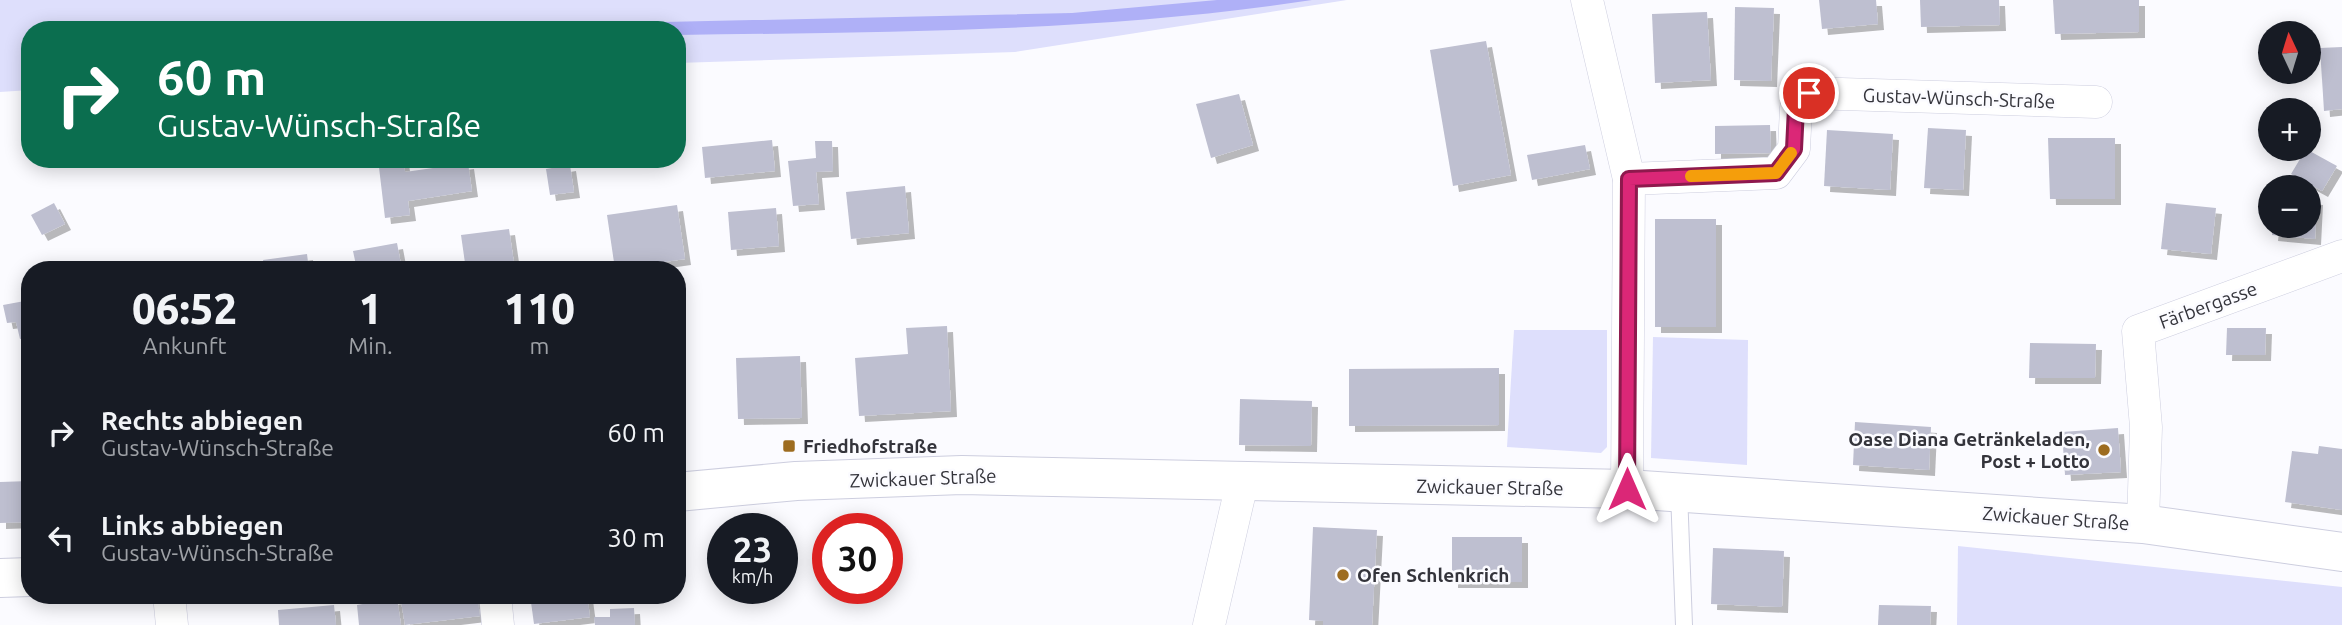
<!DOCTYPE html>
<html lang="de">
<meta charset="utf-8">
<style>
:root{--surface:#171b24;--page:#20242c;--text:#f1f3f6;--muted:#9ea1a6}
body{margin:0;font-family:Ubuntu,sans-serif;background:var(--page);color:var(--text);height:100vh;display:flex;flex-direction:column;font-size:26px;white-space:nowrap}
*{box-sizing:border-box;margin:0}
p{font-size:23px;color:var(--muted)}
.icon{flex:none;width:38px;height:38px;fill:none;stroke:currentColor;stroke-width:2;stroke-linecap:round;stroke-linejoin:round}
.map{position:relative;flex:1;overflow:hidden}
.drawer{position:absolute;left:21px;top:261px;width:665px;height:343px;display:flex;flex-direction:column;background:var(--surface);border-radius:28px;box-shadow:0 4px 18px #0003}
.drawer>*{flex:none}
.top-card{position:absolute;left:21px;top:21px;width:665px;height:147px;border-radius:28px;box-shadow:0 4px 18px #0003;background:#0b6e4f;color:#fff;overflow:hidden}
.needle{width:46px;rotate:356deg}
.controls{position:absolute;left:2258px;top:21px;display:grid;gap:14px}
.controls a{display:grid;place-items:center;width:63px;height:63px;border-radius:50%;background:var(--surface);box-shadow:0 4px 18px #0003;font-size:35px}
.speed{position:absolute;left:707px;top:513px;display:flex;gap:14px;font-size:35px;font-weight:700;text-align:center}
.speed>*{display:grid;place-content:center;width:91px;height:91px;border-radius:50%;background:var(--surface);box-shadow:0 4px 18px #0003;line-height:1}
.speed small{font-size:18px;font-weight:400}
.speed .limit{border:10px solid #d22;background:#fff;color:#111}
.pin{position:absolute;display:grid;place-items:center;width:60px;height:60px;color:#fff;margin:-30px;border:4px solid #fff;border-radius:50%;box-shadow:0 2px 7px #0007}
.me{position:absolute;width:77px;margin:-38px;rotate:0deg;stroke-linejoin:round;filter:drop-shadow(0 0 5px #0008)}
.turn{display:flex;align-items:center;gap:24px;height:147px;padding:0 21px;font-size:32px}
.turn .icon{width:91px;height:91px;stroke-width:2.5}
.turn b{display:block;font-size:49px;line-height:60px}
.eta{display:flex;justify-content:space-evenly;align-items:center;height:119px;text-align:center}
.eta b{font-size:42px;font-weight:800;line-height:49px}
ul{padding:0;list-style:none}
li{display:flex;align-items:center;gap:21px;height:105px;padding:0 21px}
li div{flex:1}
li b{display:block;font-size:26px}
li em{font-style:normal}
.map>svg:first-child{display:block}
.green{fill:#dedffc}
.water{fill:#afb0f7}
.building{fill:#bebfd0;filter:url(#shadow)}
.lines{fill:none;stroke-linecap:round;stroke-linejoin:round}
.lane-casing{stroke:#cdcedf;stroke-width:18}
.street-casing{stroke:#cdcedf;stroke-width:33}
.secondary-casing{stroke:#cdcedf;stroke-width:40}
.lane{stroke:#fff;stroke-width:16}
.street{stroke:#fff;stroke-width:32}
.secondary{stroke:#fff;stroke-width:38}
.route-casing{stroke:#8e194d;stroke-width:18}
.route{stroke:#db2777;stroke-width:12}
.slow{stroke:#f59e0b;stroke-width:12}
.poi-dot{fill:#9d6c20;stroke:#fbfbff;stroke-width:2.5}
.labels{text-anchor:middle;stroke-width:5;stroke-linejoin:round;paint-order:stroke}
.street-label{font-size:19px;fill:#34343b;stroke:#fbfbff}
.poi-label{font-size:19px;font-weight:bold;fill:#34343b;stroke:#fbfbff;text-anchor:start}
</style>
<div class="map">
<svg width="2342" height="625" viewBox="0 0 2342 625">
<defs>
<filter id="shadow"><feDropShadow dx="6" dy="6" stdDeviation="0" flood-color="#0004"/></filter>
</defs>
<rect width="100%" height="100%" fill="#fbfbff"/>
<g class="green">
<polygon points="0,0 1347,0 1015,52 677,63 677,30 30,30 30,90 0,92"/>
<polygon points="1514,330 1607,330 1607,447 1601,453 1507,447"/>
<polygon points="1653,337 1748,340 1747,465 1651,458"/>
<polygon points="1958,546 2342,587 2342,625 1957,625"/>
</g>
<path class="water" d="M 1217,0 L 1312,0 C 1103,32 889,32 677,35 L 677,30 L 306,30 L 1072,13 Z"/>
<g class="building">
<polygon points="1819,0 1876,0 1878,24 1822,29"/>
<polygon points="1920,0 1999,0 2000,25 1921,27"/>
<polygon points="2053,0 2139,0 2139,32 2055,34"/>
<polygon points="1735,7 1774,8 1771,81 1734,80"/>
<polygon points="1707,12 1711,80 1655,83 1652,14"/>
<polygon points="1486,41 1511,175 1453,186 1430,50"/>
<polygon points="2342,47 2342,109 2324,111 2320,48"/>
<polygon points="1239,94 1253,145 1211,158 1196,104"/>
<polygon points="1770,125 1771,153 1715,154 1715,126"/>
<polygon points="1928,128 1966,130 1963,190 1924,188"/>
<polygon points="1827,130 1893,134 1890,190 1824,186"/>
<polygon points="2048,138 2115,138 2115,199 2050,199"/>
<polygon points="772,140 775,171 705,178 702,147"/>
<polygon points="815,141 832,141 833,171 816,172 819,204 793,206 788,161 816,158"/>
<polygon points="1585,145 1590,169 1532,180 1527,155"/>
<polygon points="2306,149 2337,166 2322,191 2291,174"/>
<polygon points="378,159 403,159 405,172 468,163 472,191 408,201 410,215 385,218"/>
<polygon points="570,165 574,192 550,195 546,169"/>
<polygon points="905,186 909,233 851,239 846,192"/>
<polygon points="2308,198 2317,199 2315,239 2272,235 2273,226 2308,226"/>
<polygon points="54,203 65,224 42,235 31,215"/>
<polygon points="2166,203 2216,208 2211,254 2161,249"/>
<polygon points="677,205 685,259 615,269 607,215"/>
<polygon points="776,208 779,246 731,250 728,212"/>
<rect x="1655" y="219" width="61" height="108"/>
<polygon points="509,229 515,270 466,270 461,235"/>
<polygon points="397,243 402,270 357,270 353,251"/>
<polygon points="307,254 309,270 265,270 263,260"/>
<polygon points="30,300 30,337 20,339 16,322 7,323 3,305"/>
<polygon points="947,326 951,411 859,416 855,358 908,354 906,328"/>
<polygon points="2227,328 2266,328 2265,355 2226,355"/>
<polygon points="2030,343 2096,344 2095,378 2029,378"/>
<polygon points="800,356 802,418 738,419 736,358"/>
<polygon points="1499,368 1499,425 1349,426 1349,369"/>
<polygon points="1240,399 1312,401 1311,446 1239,445"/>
<polygon points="1855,422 1931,427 1929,470 1853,465"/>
<polygon points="2118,428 2121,472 2065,475 2062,432"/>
<polygon points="2319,446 2342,449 2342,510 2285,502 2292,451 2318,454"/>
<polygon points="30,481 30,522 0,523 0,482"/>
<polygon points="1313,527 1377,530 1372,625 1323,625 1323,621 1309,620"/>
<rect x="1452" y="537" width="70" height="45"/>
<polygon points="1713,548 1784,551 1782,607 1711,604"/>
<polygon points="400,595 477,595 480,616 405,625"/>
<polygon points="530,595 587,595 590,617 534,624"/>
<polygon points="397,598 401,625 359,625 357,605"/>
<polygon points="334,605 336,625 279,625 278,610"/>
<polygon points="1879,605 1931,606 1930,625 1878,625"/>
<polygon points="634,608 635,625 595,625 594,617 610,617 610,609"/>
</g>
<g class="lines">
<g class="lane-casing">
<polyline id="lane" points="1679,492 1684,625"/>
</g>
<g class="street-casing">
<g id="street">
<polyline points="1587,0 1629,179 1627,489"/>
<polyline points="1629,179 1776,173 1794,149 1796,108 1809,93 2096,102"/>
<polyline points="2143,524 2146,427 2138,331 2342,256"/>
<polyline points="169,595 172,625"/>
<polyline points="495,595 498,625"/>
<polyline points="1209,625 1243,479"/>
</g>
</g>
<g class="secondary-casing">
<g id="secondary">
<polyline points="677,492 796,481 962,475 1627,489 2143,524 2342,552"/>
<polyline points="0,578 30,577"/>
</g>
</g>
<use href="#lane" class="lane"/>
<use href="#street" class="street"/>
<use href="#secondary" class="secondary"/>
</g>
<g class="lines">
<g class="route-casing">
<polyline id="route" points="1627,489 1629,179 1776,173 1794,149 1796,108 1809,93"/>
</g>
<use href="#route" class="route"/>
<polyline class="slow" points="1691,176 1776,173 1791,153"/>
</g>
<g class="poi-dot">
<rect x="782" y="439" width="14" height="14" rx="3.5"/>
<circle cx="2104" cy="450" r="7"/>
<circle cx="1343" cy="575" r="7"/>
</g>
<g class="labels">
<g class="street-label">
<text transform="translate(1959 98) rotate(2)" y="7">Gustav-Wünsch-Straße</text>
<text transform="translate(2208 305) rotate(-20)" y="7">Färbergasse</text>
<text transform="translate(923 478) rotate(-2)" y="7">Zwickauer Straße</text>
<text transform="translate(1490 487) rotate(1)" y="7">Zwickauer Straße</text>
<text transform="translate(2056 518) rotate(4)" y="7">Zwickauer Straße</text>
</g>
<g class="poi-label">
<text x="2090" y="446" text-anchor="end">Oase Diana Getränkeladen,<tspan x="2090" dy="22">Post + Lotto</tspan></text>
<text x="803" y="453">Friedhofstraße</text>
<text x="1357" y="582">Ofen Schlenkrich</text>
</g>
</g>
</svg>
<div class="controls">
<a><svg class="needle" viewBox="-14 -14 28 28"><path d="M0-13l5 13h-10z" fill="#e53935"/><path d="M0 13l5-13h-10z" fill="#9ea1a6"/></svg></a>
<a>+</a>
<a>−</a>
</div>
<div class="speed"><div>23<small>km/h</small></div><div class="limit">30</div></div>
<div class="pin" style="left:1809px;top:93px;background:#d93025"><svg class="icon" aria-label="arrive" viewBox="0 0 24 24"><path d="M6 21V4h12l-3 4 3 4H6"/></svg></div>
<svg class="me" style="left:1627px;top:489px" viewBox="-20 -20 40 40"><path d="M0-17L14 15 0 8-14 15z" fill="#db2777" stroke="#fff" stroke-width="4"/></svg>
<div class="top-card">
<div class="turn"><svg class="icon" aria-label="right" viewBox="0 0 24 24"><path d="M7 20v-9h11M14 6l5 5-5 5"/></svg><div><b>60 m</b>Gustav-Wünsch-Straße</div></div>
</div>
<section class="drawer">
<div class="eta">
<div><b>06:52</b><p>Ankunft</p></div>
<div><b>1</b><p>Min.</p></div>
<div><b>110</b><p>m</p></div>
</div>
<ul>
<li><svg class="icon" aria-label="right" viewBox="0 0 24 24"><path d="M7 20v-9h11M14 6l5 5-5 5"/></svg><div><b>Rechts abbiegen</b><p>Gustav-Wünsch-Straße</p></div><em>60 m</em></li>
<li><svg class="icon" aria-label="left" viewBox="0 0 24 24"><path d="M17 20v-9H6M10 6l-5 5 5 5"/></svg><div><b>Links abbiegen</b><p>Gustav-Wünsch-Straße</p></div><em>30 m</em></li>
</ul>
</section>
</div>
